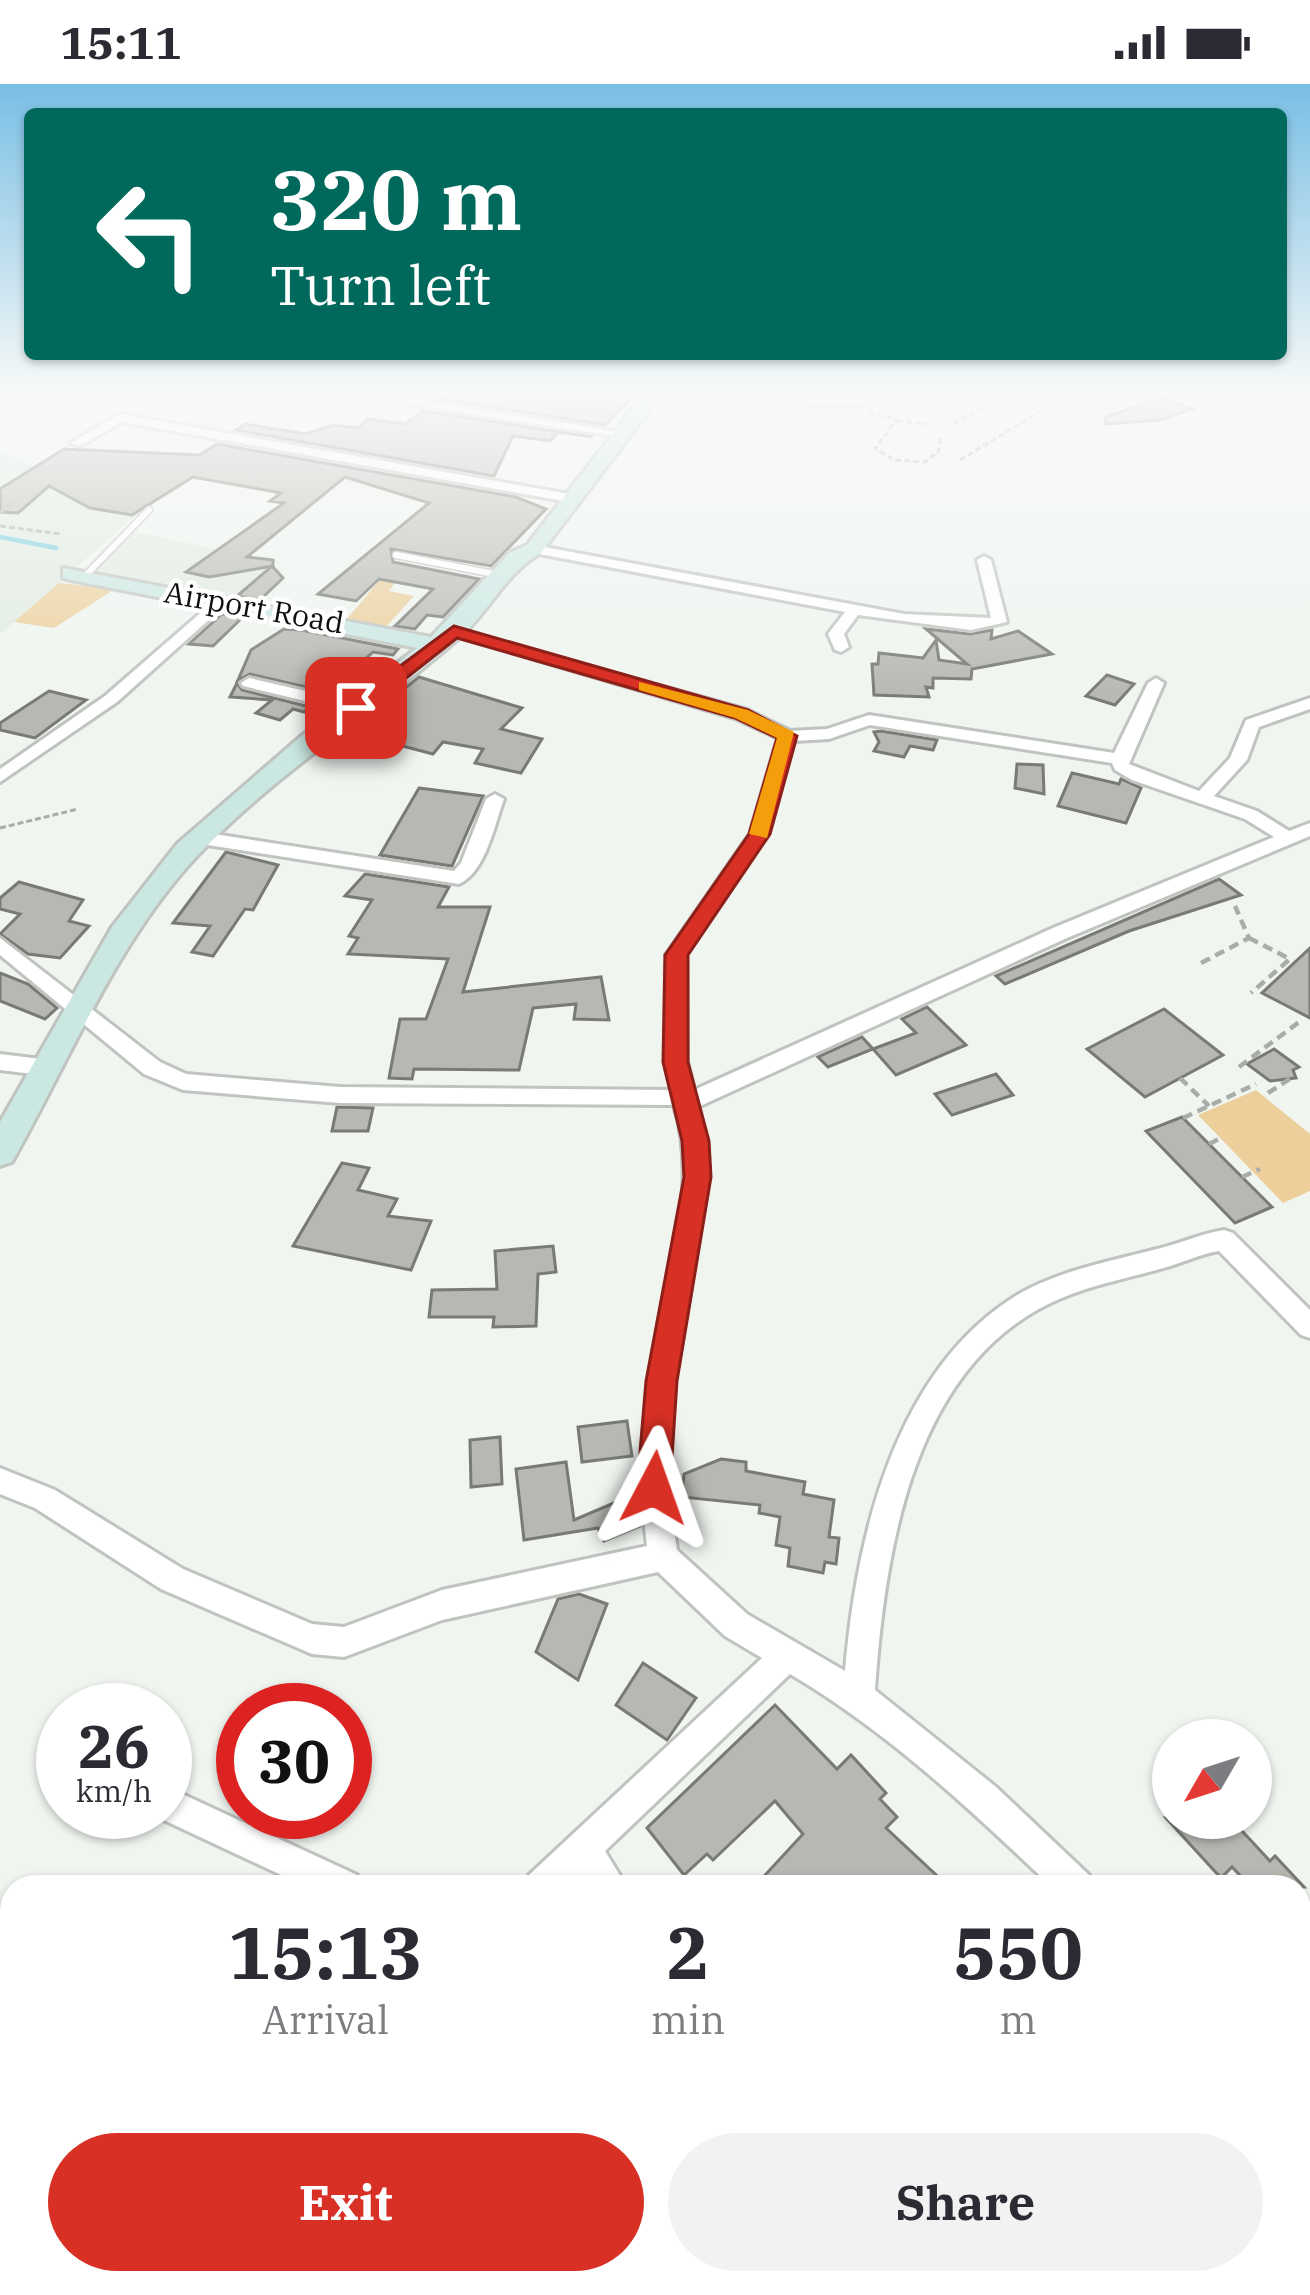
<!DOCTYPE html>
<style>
:root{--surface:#fff;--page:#f2f2f3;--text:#2b2b33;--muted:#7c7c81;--accent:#d93025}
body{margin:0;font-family:"IBM Plex Serif",serif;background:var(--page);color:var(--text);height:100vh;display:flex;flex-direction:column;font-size:45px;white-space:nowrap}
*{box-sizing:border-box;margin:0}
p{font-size:39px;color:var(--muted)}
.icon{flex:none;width:66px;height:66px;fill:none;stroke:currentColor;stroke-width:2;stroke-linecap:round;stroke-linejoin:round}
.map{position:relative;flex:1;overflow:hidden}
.sheet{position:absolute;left:0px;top:1791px;width:1311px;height:420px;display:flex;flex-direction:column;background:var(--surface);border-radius:36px 36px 0 0;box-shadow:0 3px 9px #0004}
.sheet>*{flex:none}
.top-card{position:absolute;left:24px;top:24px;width:1263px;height:252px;border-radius:12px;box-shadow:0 3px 9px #0004;background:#00695c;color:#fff;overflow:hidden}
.needle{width:78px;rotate:231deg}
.fabs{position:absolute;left:1152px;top:1635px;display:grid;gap:24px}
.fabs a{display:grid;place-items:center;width:120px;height:120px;border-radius:50%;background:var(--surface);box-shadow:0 3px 9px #0004;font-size:60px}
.speed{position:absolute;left:36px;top:1599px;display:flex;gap:24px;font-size:60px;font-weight:700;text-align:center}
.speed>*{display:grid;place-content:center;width:156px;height:156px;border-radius:50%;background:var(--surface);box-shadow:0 3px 9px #0004;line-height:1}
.speed small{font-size:30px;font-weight:400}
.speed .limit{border:18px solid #d22;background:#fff;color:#111}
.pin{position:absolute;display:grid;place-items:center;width:102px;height:102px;color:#fff;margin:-51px;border-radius:24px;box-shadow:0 6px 18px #0006}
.me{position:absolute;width:132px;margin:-66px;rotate:4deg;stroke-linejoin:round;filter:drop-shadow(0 0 9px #0008)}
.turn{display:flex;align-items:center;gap:42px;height:252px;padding:0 48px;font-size:54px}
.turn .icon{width:156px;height:156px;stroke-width:2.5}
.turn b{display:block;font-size:84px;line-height:102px}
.eta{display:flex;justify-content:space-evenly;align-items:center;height:204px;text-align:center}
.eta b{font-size:72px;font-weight:700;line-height:84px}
.cta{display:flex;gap:24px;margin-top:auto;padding:24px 48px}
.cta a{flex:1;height:138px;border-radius:72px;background:var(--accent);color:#fff;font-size:48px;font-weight:700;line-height:138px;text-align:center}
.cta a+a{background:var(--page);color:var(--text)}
.status{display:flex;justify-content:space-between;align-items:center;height:84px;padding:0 60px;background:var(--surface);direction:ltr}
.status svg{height:33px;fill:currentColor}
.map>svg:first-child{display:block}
.built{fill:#e0ebe1}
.green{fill:#eccf9b}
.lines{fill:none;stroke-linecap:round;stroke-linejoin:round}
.stream{stroke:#74ccdd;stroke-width:4.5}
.building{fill:#b7b8b2;stroke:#797a74;stroke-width:3}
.lane-casing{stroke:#c0c4c0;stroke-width:9}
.street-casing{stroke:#c0c4c0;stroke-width:6}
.secondary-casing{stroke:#c0c4c0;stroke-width:6}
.path-far1{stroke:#a9ada9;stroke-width:3;stroke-dasharray:6 3;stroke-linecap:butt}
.path{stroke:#a9ada9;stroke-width:4.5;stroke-dasharray:10 6;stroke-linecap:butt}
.lane{stroke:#fff;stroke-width:6}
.street{fill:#fff;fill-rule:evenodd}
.secondary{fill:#cae7e2;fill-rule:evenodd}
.route{fill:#d93025;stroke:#8d1f18;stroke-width:3}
.slow{fill:#f59e0b}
.labels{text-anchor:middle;stroke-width:9;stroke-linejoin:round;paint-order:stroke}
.far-street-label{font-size:30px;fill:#0e0f0e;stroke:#fff}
</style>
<div class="status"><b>15:11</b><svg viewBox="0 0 49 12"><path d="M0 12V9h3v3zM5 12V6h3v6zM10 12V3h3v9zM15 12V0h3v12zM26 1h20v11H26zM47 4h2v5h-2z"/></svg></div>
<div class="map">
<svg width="1310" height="2211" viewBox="0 0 1310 2211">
<rect width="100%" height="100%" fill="#f0f5f0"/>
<g class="built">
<polygon points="0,368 141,427 0,550"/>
<polygon points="135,448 215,465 277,476 243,505 243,516 89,492"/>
</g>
<g class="green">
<polygon points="383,492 398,495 389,507 414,512 384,545 346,536"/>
<polygon points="59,499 115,505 54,544 14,538"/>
<polygon points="1256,1006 1310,1050 1310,1107 1283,1119 1198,1031"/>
</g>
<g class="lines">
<polyline class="stream" points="0,453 56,464"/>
</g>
<g class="building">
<polygon points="451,307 639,307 605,341 440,315"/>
<polygon points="1162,314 1192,325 1160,336 1106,340 1105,333"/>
<polygon points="423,327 593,353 558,348 550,357 513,352 494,392 236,346 245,340 306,350 333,341 358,344 368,335 405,340"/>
<polygon points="217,360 516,413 546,425 491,482 391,465 393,478 479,495 443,533 427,531 415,545 395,542 433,505 379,495 356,517 318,510 429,419 345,393 247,473 273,476 273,482 209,493 186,488 284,419 270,417 281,409 193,393 132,431 90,424 49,402 18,429 0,428 0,405 64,365 200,371"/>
<polygon points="272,482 283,494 260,516 237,512"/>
<polygon points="222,530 242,534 213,562 189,560"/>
<polygon points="284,545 301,546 398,565 393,571 373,568 328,608 250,590 238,596 251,566"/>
<polygon points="926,545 970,550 992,546 991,555 1018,547 1052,570 972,585 971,595 933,594 933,604 926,603 929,613 874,611 872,580 878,580 879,569 923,574 936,556 939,576 967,580"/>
<polygon points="1107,591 1134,600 1115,621 1086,612"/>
<polygon points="419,593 522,624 501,645 542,655 521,689 475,679 483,665 443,658 433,670 365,652 394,613"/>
<polygon points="237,599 242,606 310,623 304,628 293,625 280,636 256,629 272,616 230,613"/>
<polygon points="49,607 86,616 35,654 0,646 0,639"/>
<polygon points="874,648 881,647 937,656 933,666 910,662 904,673 874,667 879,658"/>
<polygon points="1017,680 1043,681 1044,710 1015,704"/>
<polygon points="1072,689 1119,700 1121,695 1141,704 1126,739 1058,722"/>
<polygon points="419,704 483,712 452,782 380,771"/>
<polygon points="226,768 278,781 253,826 245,825 213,872 192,868 210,842 173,839"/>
<polygon points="365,790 449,803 438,823 490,823 463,908 601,893 609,936 574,935 576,920 533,924 519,986 414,985 412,995 389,994 400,935 426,935 448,875 348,870 358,854 349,852 372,816 345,812"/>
<polygon points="1219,795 1241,811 1129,847 1005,900 996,892"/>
<polygon points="19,798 83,816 69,837 89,842 60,874 28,870 0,850 20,830 0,825 0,814"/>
<polygon points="1310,864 1310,934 1262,909"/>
<polygon points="0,889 28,900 57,924 45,935 0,917"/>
<polygon points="927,923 966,961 896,991 873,965 916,949 902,935"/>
<polygon points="1164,925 1223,971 1145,1013 1087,965"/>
<polygon points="862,953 873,965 828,983 818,973"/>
<polygon points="1274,965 1299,983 1293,986 1296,994 1270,997 1247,980"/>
<polygon points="996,990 1013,1011 952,1031 935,1010"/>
<polygon points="337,1023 373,1024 368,1047 332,1047"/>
<polygon points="1182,1033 1272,1123 1235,1139 1146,1047"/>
<polygon points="342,1079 369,1084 358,1106 397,1115 388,1132 431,1137 411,1186 293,1162"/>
<polygon points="553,1162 556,1188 538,1190 536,1242 493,1243 494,1233 429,1233 432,1206 497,1205 495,1167"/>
<polygon points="627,1337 632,1372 582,1378 578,1343"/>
<polygon points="500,1353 502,1400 471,1403 470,1356"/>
<polygon points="721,1375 746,1378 746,1387 805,1398 803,1410 834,1416 829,1453 839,1454 836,1480 825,1478 823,1489 788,1482 790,1464 776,1461 780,1433 759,1429 760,1421 682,1413 684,1390"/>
<polygon points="566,1378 574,1436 628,1413 640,1442 604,1457 598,1444 524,1456 516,1385"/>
<polygon points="579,1510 607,1520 578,1596 536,1568 558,1515"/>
<polygon points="643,1579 696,1614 667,1656 616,1621"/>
<polygon points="775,1621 837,1685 851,1671 886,1709 880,1715 897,1733 886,1744 949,1803 754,1803 803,1750 775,1717 713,1776 707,1770 684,1791 647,1744"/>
<polygon points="1166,1734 1230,1734 1270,1777 1275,1772 1304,1803 1251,1803 1232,1783 1221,1794"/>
</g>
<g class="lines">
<g class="lane-casing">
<g id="lane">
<polyline points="396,471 505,492"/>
<polyline points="83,494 149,426"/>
</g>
</g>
<g class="street-casing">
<g id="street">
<polygon points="325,307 358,307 627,349 621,353"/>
<polygon points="796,307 808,307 814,314 859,313 865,317 859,321 811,322"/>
<polygon points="120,330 569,410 576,414 569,418 122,338 80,362 70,359"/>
<polygon points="534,461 904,530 991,534 977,476 984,472 991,476 1007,538 971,546 858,531 844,550 849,563 841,568 835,566 828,550 845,528 529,468 529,462"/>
<polygon points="220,512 232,515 117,618 0,698 0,685 105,612"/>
<path d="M 449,544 L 747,626 L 790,647 L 827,645 L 869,631 L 1114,669 L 1148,599 L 1156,594 L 1164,599 L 1129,680 L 1199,707 L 1230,674 L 1246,636 L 1310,614 L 1310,625 L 1259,643 L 1247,676 L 1214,712 L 1257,727 L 1289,747 L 1310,739 L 1310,752 L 1067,854 L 698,1023 L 707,1057 L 709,1093 L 675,1297 L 668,1404 L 677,1466 L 747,1530 L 845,1587 C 856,1455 894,1289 1014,1213 C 1054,1188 1107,1178 1153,1166 C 1177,1161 1199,1150 1224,1146 L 1233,1149 L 1310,1226 L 1310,1254 L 1301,1251 L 1219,1167 C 1201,1170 1184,1178 1167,1183 C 1123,1196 1077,1203 1037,1226 C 910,1298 884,1474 875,1606 L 996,1703 L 1089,1791 L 1094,1803 L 1052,1803 C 970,1725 888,1648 790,1590 L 605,1767 L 627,1803 L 589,1803 L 580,1791 L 567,1803 L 524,1803 L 529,1791 L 762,1574 L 725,1552 L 658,1488 L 442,1536 L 344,1573 L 312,1570 L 161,1505 L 35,1424 L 0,1410 L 0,1384 L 55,1406 L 183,1485 L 312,1540 L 344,1543 L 442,1506 L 647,1462 C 640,1406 641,1352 649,1296 C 661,1207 702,1109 674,1021 L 340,1019 L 183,1006 L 144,990 L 0,871 L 0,854 L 160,978 L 186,990 L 340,1003 L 671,1006 L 665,978 L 666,871 L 750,750 L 778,654 L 735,634 L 449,550 ZM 870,641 L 1112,679 L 1115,686 L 1132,696 L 1245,735 L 1274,753 L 1053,844 L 694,1006 L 687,978 L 686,871 L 768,750 L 794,657 L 829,655 Z"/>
<polygon points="249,594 362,620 364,624 356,629 243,602 241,599"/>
<path d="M 495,710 L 504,715 C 494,742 486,787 459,800 L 201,760 L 192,754 L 201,748 L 454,787 L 461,779 L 486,715 Z"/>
<polygon points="0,970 49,976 60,984 49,992 0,986"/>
<polygon points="165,1702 357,1791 362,1803 307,1803 153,1731 152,1728 165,1728"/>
<polygon points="1299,2044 1310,2048 1310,2095 1299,2091"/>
<polygon points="0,2071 12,2076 12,2119 0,2114"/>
<polygon points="47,2199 87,2199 91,2211 49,2211"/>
<polygon points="396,2199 438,2199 443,2211 401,2211"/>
</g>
</g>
<g class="secondary-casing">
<path id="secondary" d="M 646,307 L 664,307 L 541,469 C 506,488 489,528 459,554 C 374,629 275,689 197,772 C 117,857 69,977 12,1078 L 0,1082 L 0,1038 L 112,843 L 177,760 L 299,654 L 417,564 L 71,496 L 63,494 L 63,484 L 431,553 L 509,469 L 527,461 Z"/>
</g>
<g class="path-far1">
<polyline points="868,329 897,335 875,365 895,376 925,378 938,368 941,354"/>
<polyline points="897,337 928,340"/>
<polyline points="953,340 988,321"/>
<polyline points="960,376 1046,324"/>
<polyline points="0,429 11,419"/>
<polyline points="0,442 61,450"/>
<polyline points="0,744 78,725"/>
</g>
<g class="path">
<polyline points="1249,854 1290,875 1251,909"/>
<polyline points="1201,879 1249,854 1235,822"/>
<polyline points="1239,983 1299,938"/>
<polyline points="1180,994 1209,1022"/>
<polyline points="1268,1009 1291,994"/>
<polyline points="1183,1034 1256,1000"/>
<polyline points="1209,1060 1221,1054"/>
<polyline points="1242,1093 1260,1085"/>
</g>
<use href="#lane" class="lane"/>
<use href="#street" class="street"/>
<use href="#secondary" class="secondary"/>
</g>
<linearGradient id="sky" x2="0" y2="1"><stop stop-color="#79bee4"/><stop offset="0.5" stop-color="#f8faf8"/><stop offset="1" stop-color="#f8faf8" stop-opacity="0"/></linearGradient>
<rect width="1310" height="617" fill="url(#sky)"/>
<polygon class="route" points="454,542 748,626 797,652 770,750 688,871 688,978 709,1057 711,1093 677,1297 670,1404 665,1415 654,1419 642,1415 637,1404 646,1297 684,1093 682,1057 663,978 665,871 749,750 777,654 735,634 457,554 363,628 349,628 349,620"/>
<polygon class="slow" points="639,598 748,626 794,648 767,754 749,750 777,654 735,634 639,606"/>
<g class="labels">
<g class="far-street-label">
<text transform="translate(254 524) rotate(10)" y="10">Airport Road</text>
</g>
</g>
</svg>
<div class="fabs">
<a><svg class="needle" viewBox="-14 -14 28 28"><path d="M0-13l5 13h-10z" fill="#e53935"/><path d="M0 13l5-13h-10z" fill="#7c7c81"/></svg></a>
</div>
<div class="speed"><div>26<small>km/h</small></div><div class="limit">30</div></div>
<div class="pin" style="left:356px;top:624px;background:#d93025"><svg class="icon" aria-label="arrive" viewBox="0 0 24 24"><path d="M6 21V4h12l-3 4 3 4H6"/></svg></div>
<svg class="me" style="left:654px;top:1404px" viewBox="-20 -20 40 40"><path d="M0-17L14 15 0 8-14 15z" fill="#d93025" stroke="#fff" stroke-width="4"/></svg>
<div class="top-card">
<div class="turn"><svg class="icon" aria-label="left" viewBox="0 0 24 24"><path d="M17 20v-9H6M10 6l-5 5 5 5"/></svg><div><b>320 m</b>Turn left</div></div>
</div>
<section class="sheet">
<div class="eta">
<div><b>15:13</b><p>Arrival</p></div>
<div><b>2</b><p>min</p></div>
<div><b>550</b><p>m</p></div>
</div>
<div class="cta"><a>Exit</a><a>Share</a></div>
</section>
</div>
